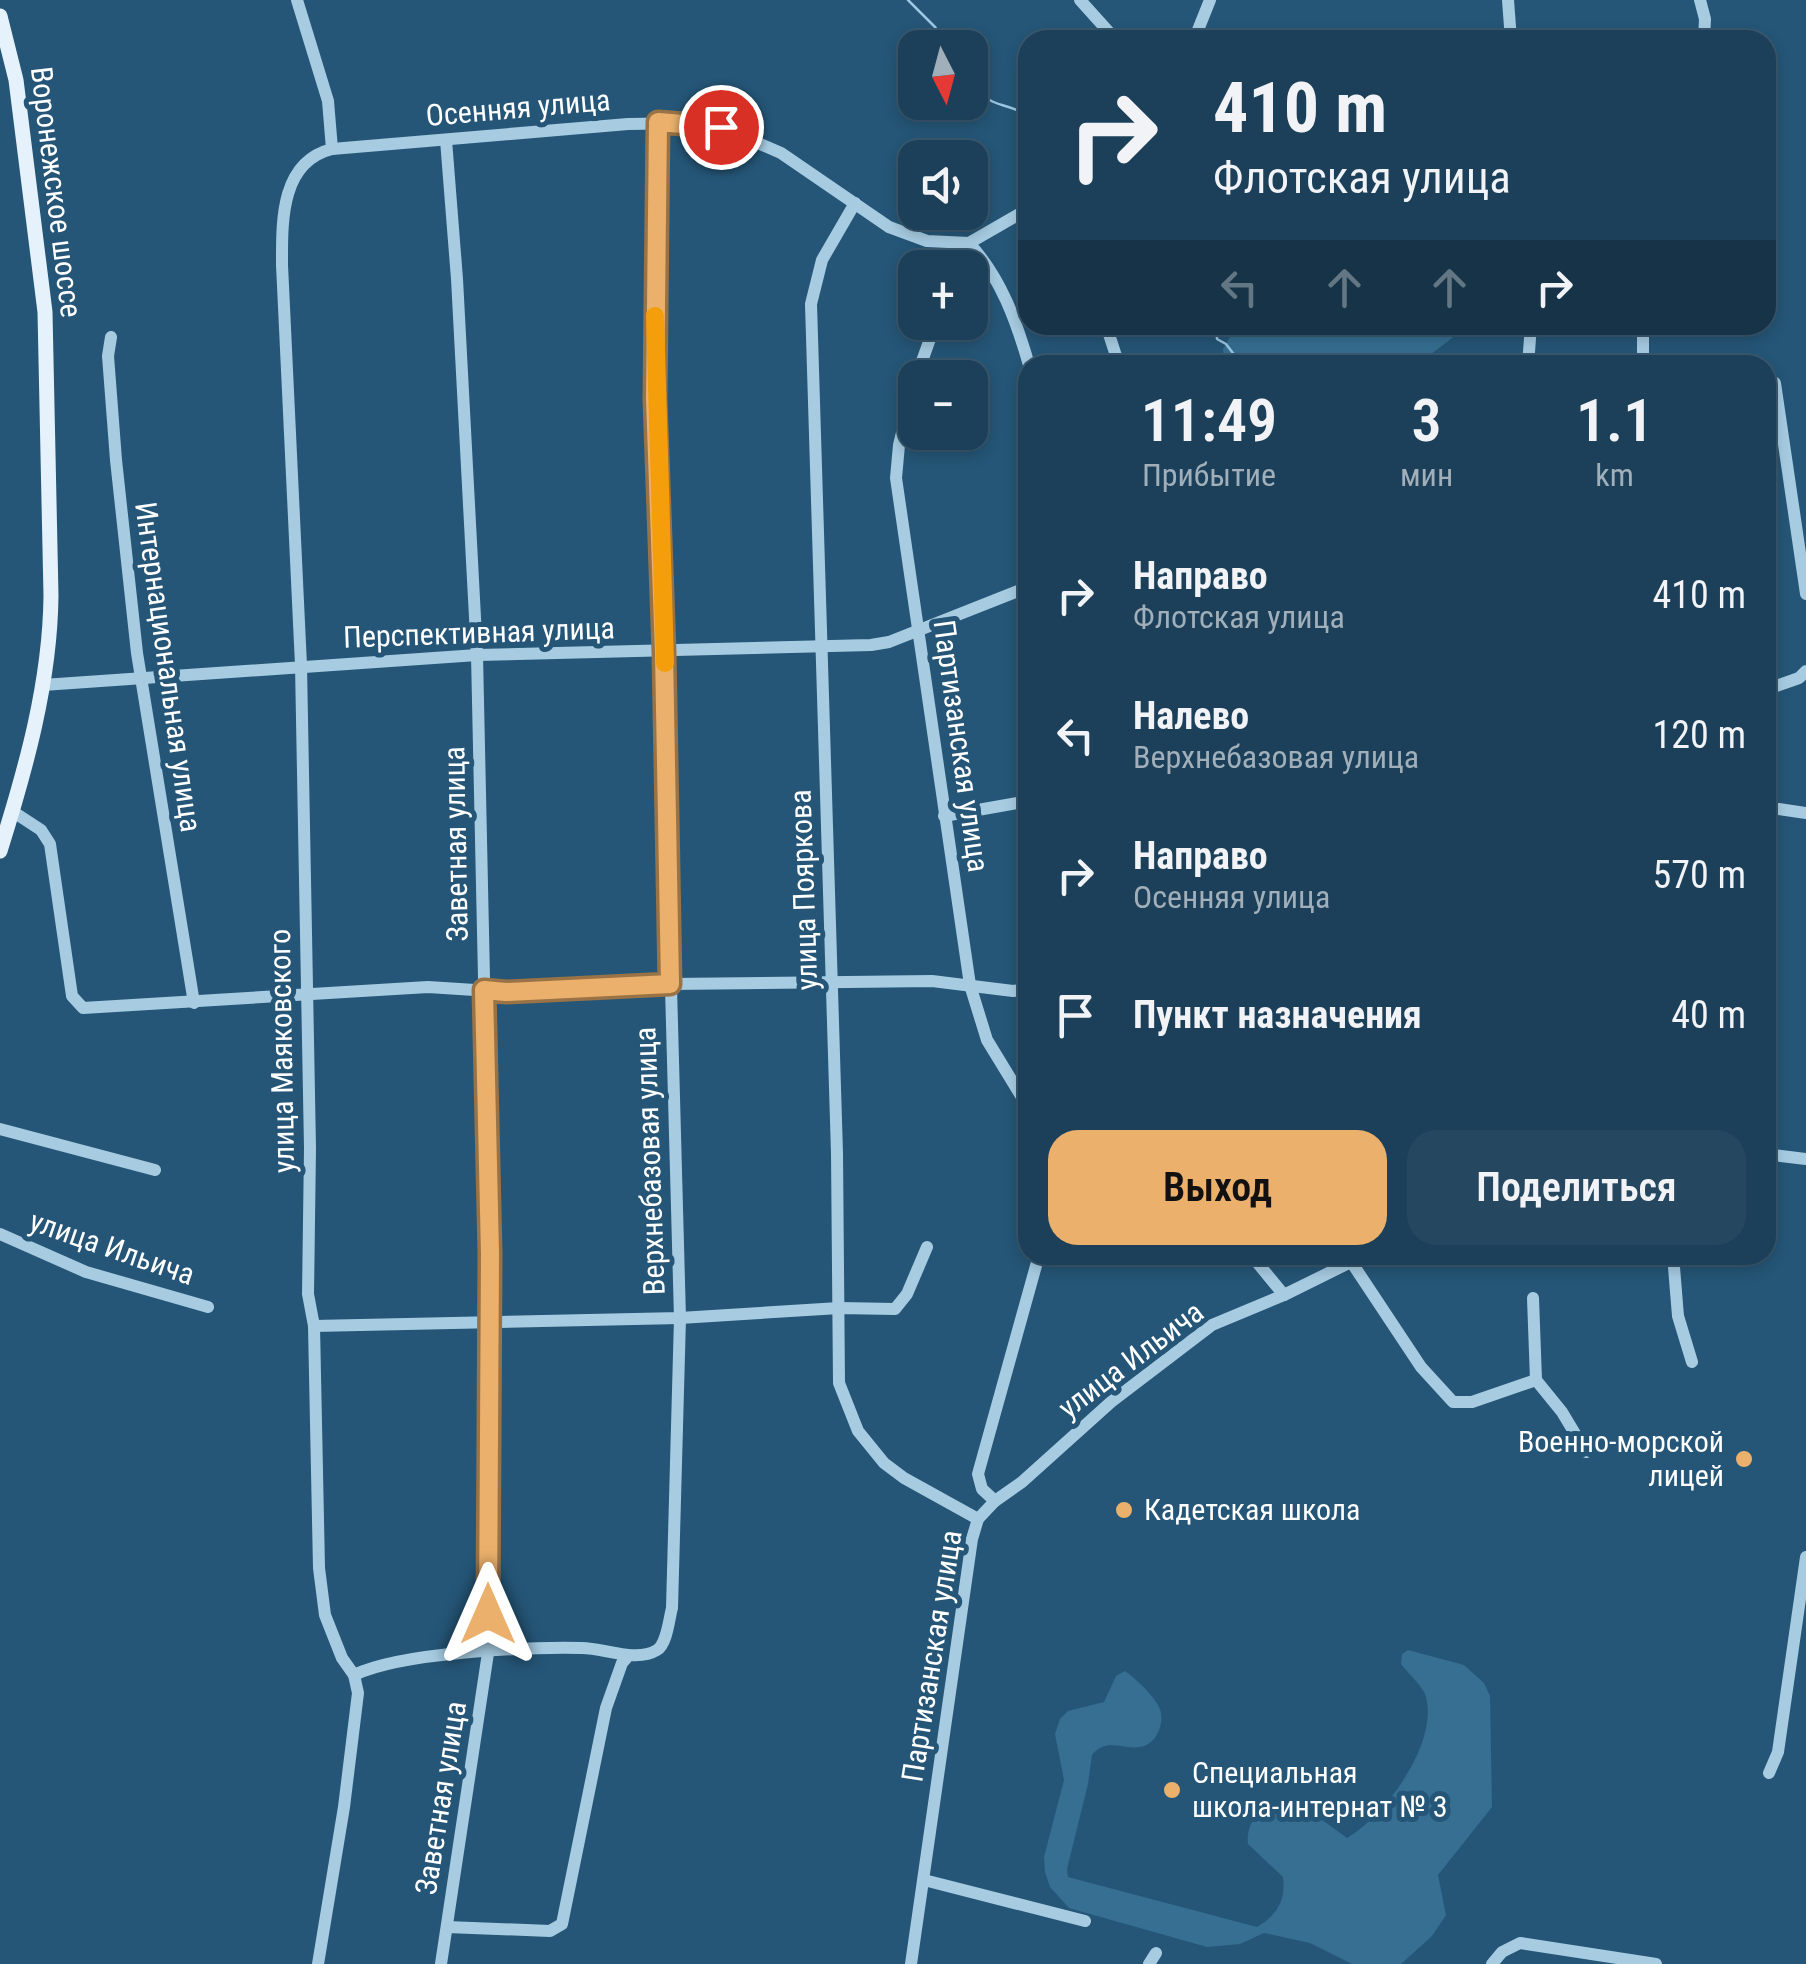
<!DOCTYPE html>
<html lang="ru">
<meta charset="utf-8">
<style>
:root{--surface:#1c4059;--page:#25475f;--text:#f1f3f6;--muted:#a0afba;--line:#3a596f;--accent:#ebb16c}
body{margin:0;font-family:"Roboto Condensed",sans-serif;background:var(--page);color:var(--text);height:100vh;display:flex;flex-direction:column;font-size:38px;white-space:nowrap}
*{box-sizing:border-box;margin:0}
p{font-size:32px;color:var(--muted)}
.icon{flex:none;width:55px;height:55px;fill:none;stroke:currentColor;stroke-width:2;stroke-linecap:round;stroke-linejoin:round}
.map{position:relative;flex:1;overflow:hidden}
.drawer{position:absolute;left:1018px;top:355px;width:758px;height:910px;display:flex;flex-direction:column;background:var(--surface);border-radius:30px;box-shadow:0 5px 15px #0003,0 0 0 2px var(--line)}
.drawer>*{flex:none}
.top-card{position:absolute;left:1018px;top:30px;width:758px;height:305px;border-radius:30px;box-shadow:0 5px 15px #0003,0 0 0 2px var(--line);background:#1c4059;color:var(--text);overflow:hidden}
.needle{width:65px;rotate:174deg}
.controls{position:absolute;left:898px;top:30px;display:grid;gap:20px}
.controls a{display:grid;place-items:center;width:90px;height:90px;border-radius:20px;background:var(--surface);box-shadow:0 5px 15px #0003,0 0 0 2px var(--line);font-size:50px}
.pin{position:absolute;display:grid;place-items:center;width:85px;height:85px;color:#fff;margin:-42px;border:5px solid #fff;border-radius:50%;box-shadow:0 2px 10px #0007}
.me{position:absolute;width:110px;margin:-55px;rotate:0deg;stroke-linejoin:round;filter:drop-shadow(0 0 8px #0008)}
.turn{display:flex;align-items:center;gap:35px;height:210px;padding:0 30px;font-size:45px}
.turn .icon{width:130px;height:130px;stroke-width:2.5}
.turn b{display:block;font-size:70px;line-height:85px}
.lanes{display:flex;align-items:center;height:95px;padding:0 30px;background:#0003;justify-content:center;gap:50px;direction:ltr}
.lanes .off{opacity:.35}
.eta{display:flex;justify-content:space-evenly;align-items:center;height:170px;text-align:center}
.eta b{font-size:60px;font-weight:600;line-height:70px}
.button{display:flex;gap:20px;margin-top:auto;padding:20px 30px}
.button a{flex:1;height:115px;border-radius:30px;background:var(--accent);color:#111;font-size:40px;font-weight:600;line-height:115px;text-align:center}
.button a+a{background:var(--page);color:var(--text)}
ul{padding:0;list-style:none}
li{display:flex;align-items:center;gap:30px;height:140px;padding:0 30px}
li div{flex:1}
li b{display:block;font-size:38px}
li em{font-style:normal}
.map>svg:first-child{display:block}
.green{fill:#366f92}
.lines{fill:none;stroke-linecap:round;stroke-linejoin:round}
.stream{stroke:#9bc8e3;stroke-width:2.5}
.minor{stroke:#a7cce2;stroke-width:12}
.major{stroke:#e5f2fc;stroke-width:15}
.route-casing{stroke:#997346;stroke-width:25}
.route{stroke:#ebb16c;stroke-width:18}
.slow{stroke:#f59e0b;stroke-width:18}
.poi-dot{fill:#ebb16c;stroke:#255677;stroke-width:4}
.labels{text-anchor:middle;stroke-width:10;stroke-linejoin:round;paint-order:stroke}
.street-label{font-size:30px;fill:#fff;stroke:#255677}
.poi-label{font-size:30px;fill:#fff;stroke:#255677;text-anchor:start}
</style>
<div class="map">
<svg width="1806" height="1964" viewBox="0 0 1806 1964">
<rect width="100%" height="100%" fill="#255677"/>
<g class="green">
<polygon points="1237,325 1457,325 1456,335 1417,365 1225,365 1223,349"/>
<path d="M 1408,1650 L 1464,1665 L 1484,1683 L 1490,1696 L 1492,1807 L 1438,1875 L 1446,1915 L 1432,1936 L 1401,1964 L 1352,1964 L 1310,1943 L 1264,1933 L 1240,1944 L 1207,1947 L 1069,1908 L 1050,1887 L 1045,1872 L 1044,1857 L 1064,1780 L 1055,1734 L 1060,1719 L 1068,1711 L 1104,1702 L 1116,1676 L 1125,1671 C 1135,1678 1152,1694 1158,1705 C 1166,1718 1159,1741 1144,1746 C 1125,1752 1107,1736 1092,1755 L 1088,1784 L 1067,1869 L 1068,1877 L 1257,1927 C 1277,1915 1286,1901 1283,1877 L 1248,1844 C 1245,1818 1269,1796 1295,1800 L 1347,1838 C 1385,1816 1441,1741 1425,1694 C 1422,1686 1407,1672 1401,1664 L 1402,1654 Z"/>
</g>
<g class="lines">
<g class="stream">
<polyline points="908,0 935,27 948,48"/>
<path d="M 970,74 C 988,115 1005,97 1028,118"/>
<polyline points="1216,325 1217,339 1226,344 1242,365"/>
</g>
<g class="minor">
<polyline points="297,0 328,101 332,149"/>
<polyline points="1080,0 1116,40"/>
<polyline points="1508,0 1511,40"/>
<polyline points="1700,0 1705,19 1704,40"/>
<polyline points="1194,40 1210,0"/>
<polyline points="855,203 822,260 811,304 837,1153 839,1383 858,1431 884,1463 904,1478 978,1519"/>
<path d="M 959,268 L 969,243 C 1001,278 1016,320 1029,365"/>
<polyline points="1106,325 1119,365"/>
<polyline points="111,337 108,356 116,460 137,653 194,1003"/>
<polyline points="1528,365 1531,325"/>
<polyline points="1643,365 1643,325"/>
<polyline points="916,378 936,322"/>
<polyline points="915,380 899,445 896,478 970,985 987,1040 1028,1107"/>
<polyline points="1775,383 1806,594"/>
<polyline points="43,685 477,655 871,645 889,642 1028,587"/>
<polyline points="1765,690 1799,678 1806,671"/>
<polyline points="1765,807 1806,813"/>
<polyline points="12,811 41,830 50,844 72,996 83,1008 428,987 506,992 670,984 932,981 1013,991 1028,989"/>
<polyline points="944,816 1028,801"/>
<polyline points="0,1129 155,1170"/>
<polyline points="1765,1154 1806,1159"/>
<polyline points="0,1234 86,1272 208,1307"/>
<polyline points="1251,1255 1284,1295"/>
<polyline points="1673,1255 1678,1316 1692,1362"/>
<polyline points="1352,1263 1421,1367 1453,1402 1472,1402 1536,1380"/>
<polyline points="1533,1298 1536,1380 1562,1412 1586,1452"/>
<polyline points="314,1326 680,1318 839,1308 895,1309 907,1294 927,1247"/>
<polyline points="995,1501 1022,1482 1111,1402 1212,1325 1284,1295 1365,1255"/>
<path d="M 354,1675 C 402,1652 526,1647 582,1648 C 604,1648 636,1663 657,1650 C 667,1644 669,1619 672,1608 L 680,1318 L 655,399 L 658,122"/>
<polyline points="1769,1773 1778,1752 1806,1557"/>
<polyline points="924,1880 1085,1921"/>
<polyline points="447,1927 550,1931 562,1924 606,1708 622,1663 628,1656"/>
<path d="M 318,1964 L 344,1807 L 358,1693 L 354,1675 L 342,1658 L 325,1615 L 319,1568 L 314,1326 L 308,1294 L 310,1148 L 301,665 L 282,265 C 282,222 280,162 332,149 L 628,124 L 695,123 L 721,127 L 781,153 L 889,227 L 927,241 L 969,243 L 1028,209"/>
<polyline points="441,1964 488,1653 490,1254 477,655 457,279 446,140"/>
<polyline points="911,1964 972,1539 978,1519 995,1501 982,1489 978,1474 1039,1255"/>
<polyline points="1149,1964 1156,1953"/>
<polyline points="1492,1964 1502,1952 1520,1943 1656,1964"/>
</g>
<path class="major" d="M 0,16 L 16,80 L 45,312 L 51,596 C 50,683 26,768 0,851"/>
</g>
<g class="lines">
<g class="route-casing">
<polyline id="route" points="488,1614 490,1254 484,990 506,992 670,984 664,652 655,399 658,122 721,127"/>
</g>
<use href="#route" class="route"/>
<polyline class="slow" points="655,316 665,663"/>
</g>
<g class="poi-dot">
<circle cx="1744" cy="1459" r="10"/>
<circle cx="1124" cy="1510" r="10"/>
<circle cx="1172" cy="1790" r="10"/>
</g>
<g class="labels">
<g class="street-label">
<text transform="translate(518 108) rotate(-5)" y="10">Осенняя улица</text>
<text transform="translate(56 192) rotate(83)" y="10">Воронежское шоссе</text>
<text transform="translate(479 633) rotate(-2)" y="10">Перспективная улица</text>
<text transform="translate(168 667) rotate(82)" y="10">Интернациональная улица</text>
<text transform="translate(961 746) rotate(82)" y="10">Партизанская улица</text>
<text transform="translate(456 844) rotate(-91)" y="10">Заветная улица</text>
<text transform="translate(804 890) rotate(-92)" y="10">улица Пояркова</text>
<text transform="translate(282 1051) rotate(-91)" y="10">улица Маяковского</text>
<text transform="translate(650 1161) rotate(-92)" y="10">Верхнебазовая улица</text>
<text transform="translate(112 1248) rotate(19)" y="10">улица Ильича</text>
<text transform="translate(1131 1360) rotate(-37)" y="10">улица Ильича</text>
<text transform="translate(932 1656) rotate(-81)" y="10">Партизанская улица</text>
<text transform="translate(441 1798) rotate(-81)" y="10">Заветная улица</text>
</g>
<g class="poi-label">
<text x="1724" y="1452" text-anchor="end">Военно-морской<tspan x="1724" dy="34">лицей</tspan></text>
<text x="1144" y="1520">Кадетская школа</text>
<text x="1192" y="1783">Специальная<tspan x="1192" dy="34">школа-интернат № 3</tspan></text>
</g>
</g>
</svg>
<div class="controls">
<a><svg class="needle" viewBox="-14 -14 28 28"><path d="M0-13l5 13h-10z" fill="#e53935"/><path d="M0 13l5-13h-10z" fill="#a0afba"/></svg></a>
<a><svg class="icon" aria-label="sound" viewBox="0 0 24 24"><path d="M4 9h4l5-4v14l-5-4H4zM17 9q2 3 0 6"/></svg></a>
<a>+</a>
<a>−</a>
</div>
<div class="pin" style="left:721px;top:127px;background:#d93025"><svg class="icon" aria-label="arrive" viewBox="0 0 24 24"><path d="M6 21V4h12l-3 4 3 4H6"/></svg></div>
<svg class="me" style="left:488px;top:1614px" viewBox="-20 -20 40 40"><path d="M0-17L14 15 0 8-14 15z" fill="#ebb16c" stroke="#fff" stroke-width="4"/></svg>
<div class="top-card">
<div class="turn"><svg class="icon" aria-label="right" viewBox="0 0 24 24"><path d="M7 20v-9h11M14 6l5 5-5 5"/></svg><div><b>410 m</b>Флотская улица</div></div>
<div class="lanes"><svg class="icon off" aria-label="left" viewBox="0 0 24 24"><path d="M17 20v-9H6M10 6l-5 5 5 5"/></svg><svg class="icon off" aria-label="ahead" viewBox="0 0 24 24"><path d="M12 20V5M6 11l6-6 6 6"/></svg><svg class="icon off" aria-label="ahead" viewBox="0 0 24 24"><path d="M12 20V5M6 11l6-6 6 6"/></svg><svg class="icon" aria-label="right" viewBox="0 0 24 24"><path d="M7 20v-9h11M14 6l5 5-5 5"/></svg></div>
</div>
<section class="drawer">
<div class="eta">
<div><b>11:49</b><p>Прибытие</p></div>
<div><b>3</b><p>мин</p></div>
<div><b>1.1</b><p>km</p></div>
</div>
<ul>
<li><svg class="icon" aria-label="right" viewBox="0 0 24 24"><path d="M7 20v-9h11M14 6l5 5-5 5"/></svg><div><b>Направо</b><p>Флотская улица</p></div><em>410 m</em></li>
<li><svg class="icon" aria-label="left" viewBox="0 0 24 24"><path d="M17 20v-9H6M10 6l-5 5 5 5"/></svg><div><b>Налево</b><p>Верхнебазовая улица</p></div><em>120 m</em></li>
<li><svg class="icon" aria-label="right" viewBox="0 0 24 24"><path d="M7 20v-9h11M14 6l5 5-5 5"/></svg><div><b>Направо</b><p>Осенняя улица</p></div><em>570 m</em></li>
<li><svg class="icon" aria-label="arrive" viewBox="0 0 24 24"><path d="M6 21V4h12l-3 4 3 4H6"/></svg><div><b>Пункт назначения</b></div><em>40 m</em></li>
</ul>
<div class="button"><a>Выход</a><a>Поделиться</a></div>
</section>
</div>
